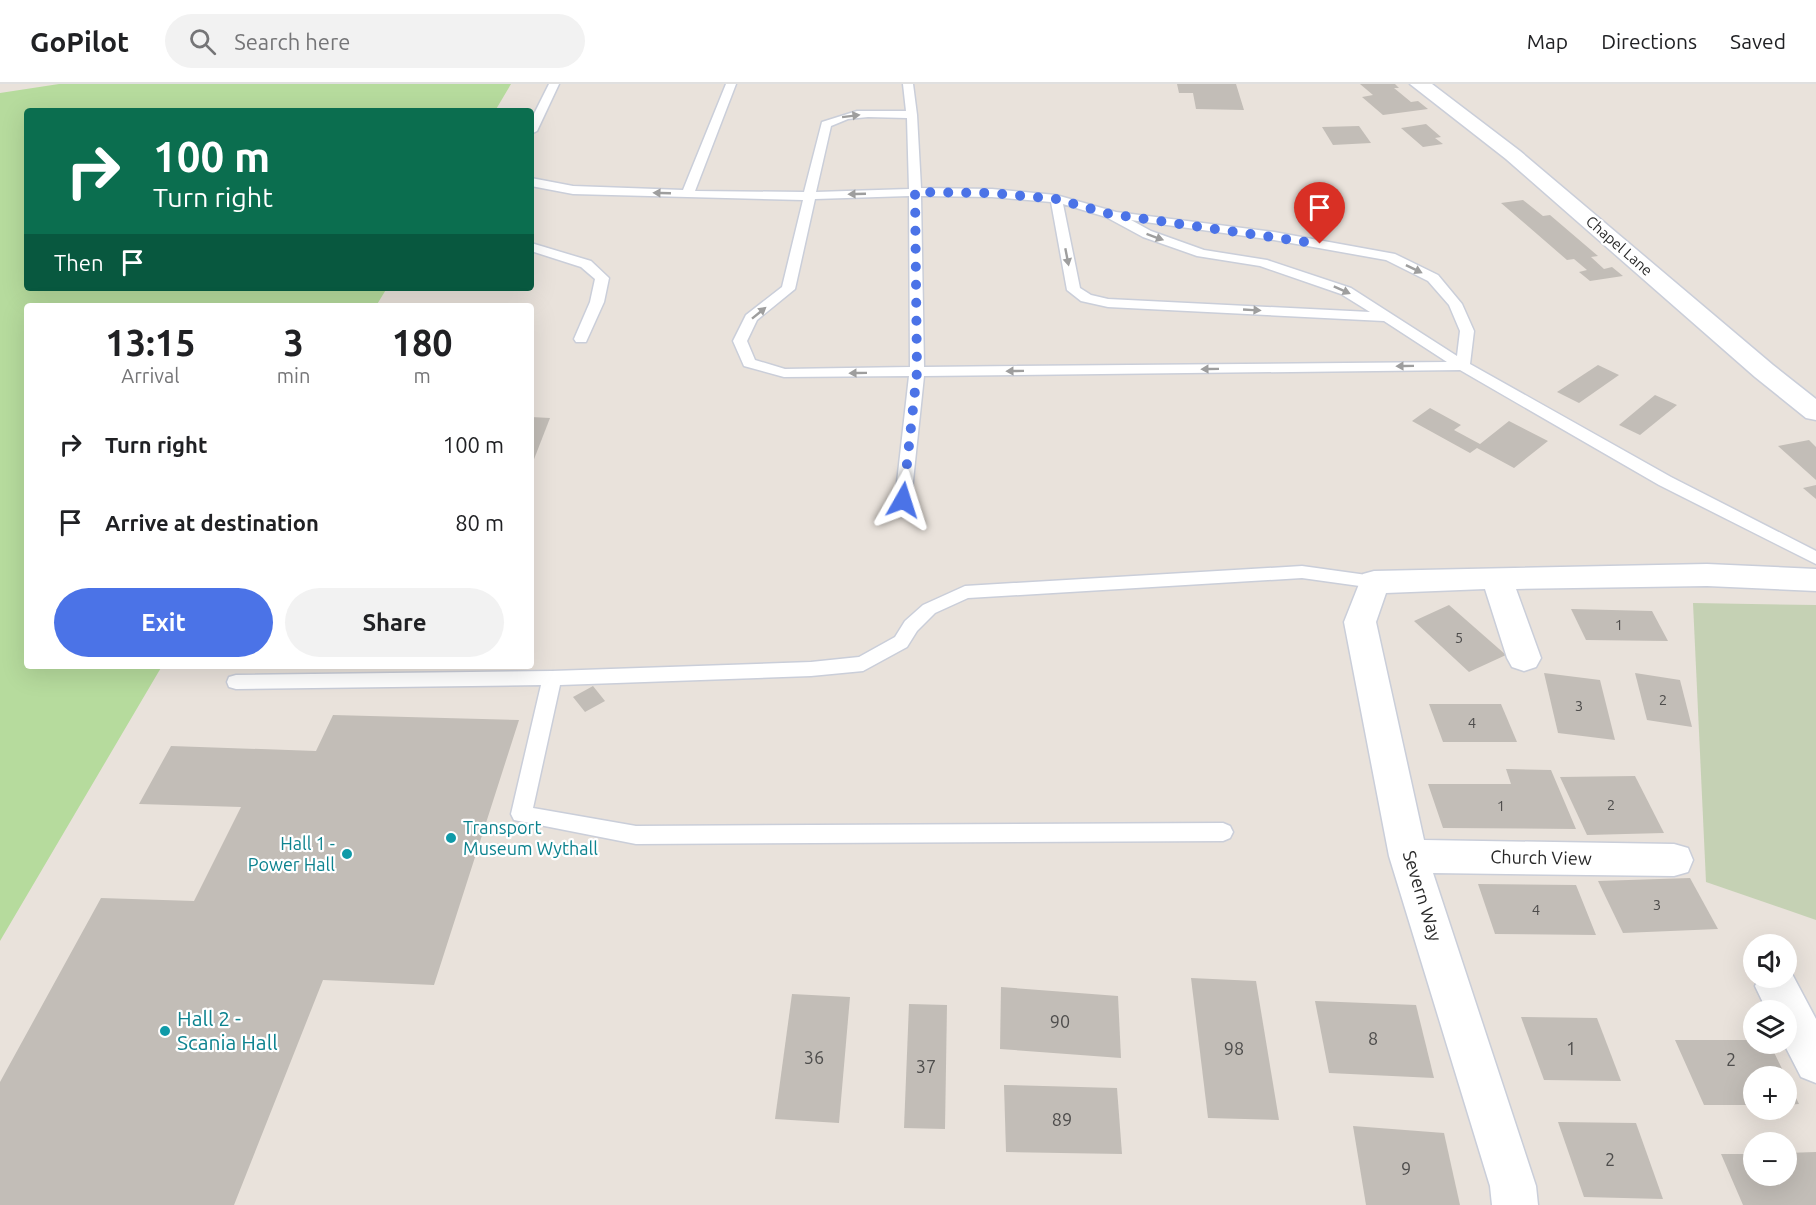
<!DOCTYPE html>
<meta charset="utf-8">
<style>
:root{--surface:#fff;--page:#f2f2f2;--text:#202124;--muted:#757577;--line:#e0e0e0;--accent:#4b73e7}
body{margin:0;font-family:Ubuntu,sans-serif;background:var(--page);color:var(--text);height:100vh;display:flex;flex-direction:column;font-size:22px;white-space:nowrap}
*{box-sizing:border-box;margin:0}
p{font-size:20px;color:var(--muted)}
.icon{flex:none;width:33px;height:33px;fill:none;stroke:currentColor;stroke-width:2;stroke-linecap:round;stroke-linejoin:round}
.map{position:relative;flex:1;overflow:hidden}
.panel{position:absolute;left:24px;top:219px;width:510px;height:366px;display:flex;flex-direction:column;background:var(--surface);border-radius:6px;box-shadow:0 6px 24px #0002}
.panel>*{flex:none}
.guide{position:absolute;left:24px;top:24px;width:510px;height:183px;border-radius:6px;box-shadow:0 6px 24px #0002;background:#0b6e4f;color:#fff;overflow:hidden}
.fabs{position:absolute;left:1743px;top:850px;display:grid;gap:12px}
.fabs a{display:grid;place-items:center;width:54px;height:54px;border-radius:50%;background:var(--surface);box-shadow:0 6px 24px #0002;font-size:30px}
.pin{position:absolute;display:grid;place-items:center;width:51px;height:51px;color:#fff;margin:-62px -26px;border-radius:50% 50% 50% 0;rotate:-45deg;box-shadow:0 0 6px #0007}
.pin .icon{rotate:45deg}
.me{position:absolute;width:66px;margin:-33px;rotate:6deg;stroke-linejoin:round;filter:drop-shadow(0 0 4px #0008)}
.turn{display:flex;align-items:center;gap:21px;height:126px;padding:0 30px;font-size:27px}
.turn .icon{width:78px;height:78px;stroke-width:2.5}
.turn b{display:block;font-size:42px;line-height:51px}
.then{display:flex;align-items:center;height:57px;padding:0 30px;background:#0003;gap:12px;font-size:22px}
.eta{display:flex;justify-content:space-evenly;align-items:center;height:102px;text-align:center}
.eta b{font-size:36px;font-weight:600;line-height:42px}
.action{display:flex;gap:12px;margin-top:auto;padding:12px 30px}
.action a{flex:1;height:69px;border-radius:36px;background:var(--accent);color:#fff;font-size:24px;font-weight:600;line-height:69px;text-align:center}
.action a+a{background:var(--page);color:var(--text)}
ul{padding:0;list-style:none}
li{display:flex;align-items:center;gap:18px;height:78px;padding:0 30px}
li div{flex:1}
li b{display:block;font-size:22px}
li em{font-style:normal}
header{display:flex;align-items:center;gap:36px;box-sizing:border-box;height:84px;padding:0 30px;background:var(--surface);border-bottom:2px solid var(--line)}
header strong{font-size:28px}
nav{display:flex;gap:33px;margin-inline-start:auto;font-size:21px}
.search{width:420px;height:54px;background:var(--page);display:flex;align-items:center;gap:15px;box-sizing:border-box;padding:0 21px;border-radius:33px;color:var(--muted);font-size:22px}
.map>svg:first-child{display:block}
.green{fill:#b6db9d}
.cemetery{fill:#c5d1b4}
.building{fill:#c2bdb7}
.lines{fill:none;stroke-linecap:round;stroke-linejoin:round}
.service-casing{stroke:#caced9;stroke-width:3}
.minor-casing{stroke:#caced9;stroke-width:3}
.tertiary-casing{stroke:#caced9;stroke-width:3}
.service{fill:#fff;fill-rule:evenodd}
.minor{fill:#fff;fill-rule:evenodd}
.tertiary{fill:#fff;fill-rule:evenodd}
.oneway{fill:#9e9e9e}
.route{stroke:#4b73e7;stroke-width:10;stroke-dasharray:0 18}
.culture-dot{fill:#0f9aa8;stroke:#fff;stroke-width:2}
.labels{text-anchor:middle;stroke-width:4.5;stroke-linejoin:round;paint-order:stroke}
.far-street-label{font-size:15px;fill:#282828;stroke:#fff}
.number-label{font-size:15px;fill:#4e4d4c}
.culture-label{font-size:18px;fill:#0d838f;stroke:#fff;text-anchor:start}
.street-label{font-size:18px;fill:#282828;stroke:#fff}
.near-number-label{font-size:18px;fill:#4e4d4c}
.near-culture-label{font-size:21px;fill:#0d838f;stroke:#fff;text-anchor:start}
</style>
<header>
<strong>GoPilot</strong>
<div class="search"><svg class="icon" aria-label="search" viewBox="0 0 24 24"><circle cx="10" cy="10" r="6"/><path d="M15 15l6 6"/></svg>Search here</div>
<nav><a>Map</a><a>Directions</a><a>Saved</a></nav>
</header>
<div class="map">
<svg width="1816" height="1121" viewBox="0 0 1816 1121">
<rect width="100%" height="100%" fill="#e9e2db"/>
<polygon class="green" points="59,0 511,0 495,27 27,27 27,204 387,204 376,222 27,222 27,582 162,582 0,857 0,9"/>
<polygon class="cemetery" points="1693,519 1816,521 1816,836 1706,798"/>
<g class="building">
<polygon points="1177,0 1236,0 1244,26 1196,25 1193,9 1179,9"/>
<polygon points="1360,0 1395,0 1399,4 1394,4 1411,18 1418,17 1428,25 1383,31 1362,13 1373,11"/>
<polygon points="1426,40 1441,53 1435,54 1443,60 1423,63 1401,44"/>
<polygon points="1359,42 1371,59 1333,61 1322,43"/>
<polygon points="1523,116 1543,132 1550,131 1598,172 1591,173 1604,185 1612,183 1623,192 1590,197 1579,188 1587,186 1574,175 1567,176 1501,119"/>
<polygon points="1598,281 1619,291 1579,319 1557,308"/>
<polygon points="1655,311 1677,321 1640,351 1619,341"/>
<polygon points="1430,324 1461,341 1454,346 1480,360 1509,337 1548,357 1514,384 1477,364 1470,369 1412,337"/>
<polygon points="531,333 550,334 531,383"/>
<polygon points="1809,356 1816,363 1816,396 1778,362"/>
<polygon points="1816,401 1816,415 1803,404"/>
<polygon points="1449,521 1506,571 1469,588 1414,537"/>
<polygon points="1571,525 1652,527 1668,557 1586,556"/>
<polygon points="1544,589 1600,596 1615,656 1558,649"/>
<polygon points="1635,589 1680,596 1692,643 1647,636"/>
<polygon points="593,602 605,617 585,628 573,613"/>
<polygon points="1429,620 1501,620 1517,658 1443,658"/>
<polygon points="333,631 519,636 434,901 323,896 234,1121 0,1121 0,998 101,814 194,817 241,723 139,720 171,662 316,667"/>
<polygon points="1506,685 1551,686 1576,745 1443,744 1428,700 1511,700"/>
<polygon points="1635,692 1664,749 1587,751 1560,693"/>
<polygon points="1690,794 1718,845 1623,849 1598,797"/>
<polygon points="1478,800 1576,801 1596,851 1495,850"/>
<polygon points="1191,894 1256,897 1279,1036 1208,1034"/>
<polygon points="1001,903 1118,912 1121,974 1000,965"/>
<polygon points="792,910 850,913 839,1039 775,1035"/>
<polygon points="1315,917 1416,921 1434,994 1329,989"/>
<polygon points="909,920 947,921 945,1045 904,1044"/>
<polygon points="1521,933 1597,934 1621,997 1544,996"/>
<polygon points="1675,956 1754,956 1754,960 1770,960 1786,993 1754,993 1754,1021 1704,1021"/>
<polygon points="1786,994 1799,1020 1786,1021"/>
<polygon points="1004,1001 1117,1004 1122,1070 1006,1068"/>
<polygon points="1558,1038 1636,1039 1663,1115 1584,1113"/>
<polygon points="1353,1042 1444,1049 1460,1121 1366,1121"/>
<polygon points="1816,1068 1816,1121 1743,1121 1721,1070 1754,1070 1754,1092 1786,1092 1786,1069"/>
</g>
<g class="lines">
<g class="service-casing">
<g id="service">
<polygon points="549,0 559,0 537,47 531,50 531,36"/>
<path d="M 726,0 L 736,0 L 695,107 L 804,108 L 822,38 L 857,27 L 906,27 L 903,0 L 913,0 L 917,31 L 921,104 L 992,105 L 1056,111 L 1116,128 L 1274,148 L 1395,170 L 1438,191 L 1462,220 L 1474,247 L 1470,280 L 1671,393 L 1816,467 L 1816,480 L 1659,401 L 1460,286 L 924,292 L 911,416 L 909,420 L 897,420 L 895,416 L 909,292 L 784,293 L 744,282 L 733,257 L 746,231 L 782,203 L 803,116 L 573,110 L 531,102 L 531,94 L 573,102 L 683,106 ZM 868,33 L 907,34 L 909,105 L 816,108 L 831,42 L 848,35 ZM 909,112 L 910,283 L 785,285 L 755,276 L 747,257 L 757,236 L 795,205 L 815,115 ZM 921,112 L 992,113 L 1051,118 L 1067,206 L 1081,217 L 1108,223 L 1384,237 L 1447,278 L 924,283 ZM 1063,120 L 1106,133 L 1143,153 L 1197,172 L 1260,182 L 1341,210 L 1370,228 L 1108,215 L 1091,211 L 1080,204 ZM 1131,136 L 1274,156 L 1386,176 L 1428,197 L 1449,221 L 1460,247 L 1457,272 L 1351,204 L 1267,176 L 1204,166 L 1151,147 Z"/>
<polygon points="531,159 591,177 609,194 604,218 586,258 576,258 574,255 590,218 595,195 581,183 531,167"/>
<polygon points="1302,482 1374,492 1380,494 1383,498 1380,502 1374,504 1302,494 968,514 935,529 917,547 907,563 863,587 811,592 560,601 533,724 636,742 1223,739 1230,742 1233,748 1230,754 1223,757 636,760 514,736 511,730 541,601 236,605 229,603 227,598 229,593 236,591 552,587 811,578 859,573 895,553 905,537 923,521 965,502"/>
</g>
</g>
<g class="minor-casing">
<g id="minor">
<polygon points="1707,480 1816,485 1816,507 1707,502 1516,505 1541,574 1536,583 1524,587 1512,583 1507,574 1485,505 1386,509 1376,538 1424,756 1674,760 1688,764 1693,776 1688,788 1674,792 1433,789 1536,1102 1538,1121 1492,1121 1490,1102 1389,772 1344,538 1363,490 1374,487"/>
<polygon points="1786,887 1791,888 1816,935 1816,999 1801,993 1784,960 1786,960 1786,927 1767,927 1755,902 1759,894 1786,894"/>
</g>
</g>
<g class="tertiary-casing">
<polygon id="tertiary" points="1410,0 1432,0 1520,67 1773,281 1816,315 1816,336 1806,334 1755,293 1506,75"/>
</g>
<use href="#service" class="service"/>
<use href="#minor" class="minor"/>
<use href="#tertiary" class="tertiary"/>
</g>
<defs><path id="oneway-solid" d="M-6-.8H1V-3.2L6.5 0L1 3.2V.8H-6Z" transform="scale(1.5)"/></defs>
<g class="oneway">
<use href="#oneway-solid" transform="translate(851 32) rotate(-7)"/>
<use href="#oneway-solid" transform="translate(662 109) rotate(-178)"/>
<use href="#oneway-solid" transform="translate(857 110) rotate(178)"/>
<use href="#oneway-solid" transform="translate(1155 153) rotate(20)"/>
<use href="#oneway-solid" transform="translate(1067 173) rotate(79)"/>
<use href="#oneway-solid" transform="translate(1414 185) rotate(26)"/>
<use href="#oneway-solid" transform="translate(1342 206) rotate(24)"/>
<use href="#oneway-solid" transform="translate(1252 226) rotate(3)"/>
<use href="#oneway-solid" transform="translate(759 229) rotate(-39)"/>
<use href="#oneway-solid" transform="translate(1405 282) rotate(179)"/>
<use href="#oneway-solid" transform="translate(1210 285) rotate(179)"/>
<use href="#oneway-solid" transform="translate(1015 287) rotate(179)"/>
<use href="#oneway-solid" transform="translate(858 289) rotate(179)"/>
</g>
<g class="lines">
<polyline class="route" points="903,416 917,288 915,108 992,109 1056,115 1110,130 1320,160"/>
</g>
<g class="culture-dot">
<circle cx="451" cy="754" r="6"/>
<circle cx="347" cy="770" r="6"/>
<circle cx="165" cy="947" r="6"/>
</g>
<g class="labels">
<g class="far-street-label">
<text transform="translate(1619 162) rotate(41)" y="5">Chapel Lane</text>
</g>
<g class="number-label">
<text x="1619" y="546">1</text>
<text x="1459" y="559">5</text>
<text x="1663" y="621">2</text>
<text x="1579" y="627">3</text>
<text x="1472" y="644">4</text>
<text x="1611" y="726">2</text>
<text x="1501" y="727">1</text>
<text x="1657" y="826">3</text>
<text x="1536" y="831">4</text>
</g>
<g class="culture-label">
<text x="463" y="750">Transport<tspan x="463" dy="21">Museum Wythall</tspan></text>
<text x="335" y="766" text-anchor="end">Hall 1 -<tspan x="335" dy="21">Power Hall</tspan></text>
</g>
<g class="street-label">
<text transform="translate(1541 774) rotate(1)" y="6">Church View</text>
<text transform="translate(1422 812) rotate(73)" y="6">Severn Way</text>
</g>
<g class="near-number-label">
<text x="1060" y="944">90</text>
<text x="1373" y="961">8</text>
<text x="1234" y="971">98</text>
<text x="1571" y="971">1</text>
<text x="814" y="980">36</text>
<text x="1731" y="982">2</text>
<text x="926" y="989">37</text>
<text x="1062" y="1042">89</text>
<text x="1610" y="1082">2</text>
<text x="1406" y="1091">9</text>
</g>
<g class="near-culture-label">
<text x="177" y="942">Hall 2 -<tspan x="177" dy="24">Scania Hall</tspan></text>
</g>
</g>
</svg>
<div class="fabs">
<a><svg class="icon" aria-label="sound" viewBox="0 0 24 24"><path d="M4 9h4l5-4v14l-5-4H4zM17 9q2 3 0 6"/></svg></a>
<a><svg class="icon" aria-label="layers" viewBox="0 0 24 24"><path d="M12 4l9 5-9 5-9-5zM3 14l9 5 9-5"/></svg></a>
<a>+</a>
<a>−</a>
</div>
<div class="pin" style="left:1320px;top:160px;background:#d93025"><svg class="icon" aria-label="arrive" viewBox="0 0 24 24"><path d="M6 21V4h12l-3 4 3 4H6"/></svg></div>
<svg class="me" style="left:903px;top:416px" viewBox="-20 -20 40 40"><path d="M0-17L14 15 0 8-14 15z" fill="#4b73e7" stroke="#fff" stroke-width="4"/></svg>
<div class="guide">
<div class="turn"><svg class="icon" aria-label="right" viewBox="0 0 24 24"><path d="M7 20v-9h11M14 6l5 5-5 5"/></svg><div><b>100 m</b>Turn right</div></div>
<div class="then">Then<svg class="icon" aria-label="arrive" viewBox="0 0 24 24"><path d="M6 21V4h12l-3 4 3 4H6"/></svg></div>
</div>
<section class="panel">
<div class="eta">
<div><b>13:15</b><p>Arrival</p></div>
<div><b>3</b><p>min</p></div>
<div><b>180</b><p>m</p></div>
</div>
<ul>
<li><svg class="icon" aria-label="right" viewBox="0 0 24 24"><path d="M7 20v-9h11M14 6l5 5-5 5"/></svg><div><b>Turn right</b></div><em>100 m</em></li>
<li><svg class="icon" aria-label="arrive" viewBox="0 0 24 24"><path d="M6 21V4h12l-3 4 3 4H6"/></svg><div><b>Arrive at destination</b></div><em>80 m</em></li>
</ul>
<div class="action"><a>Exit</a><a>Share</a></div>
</section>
</div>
